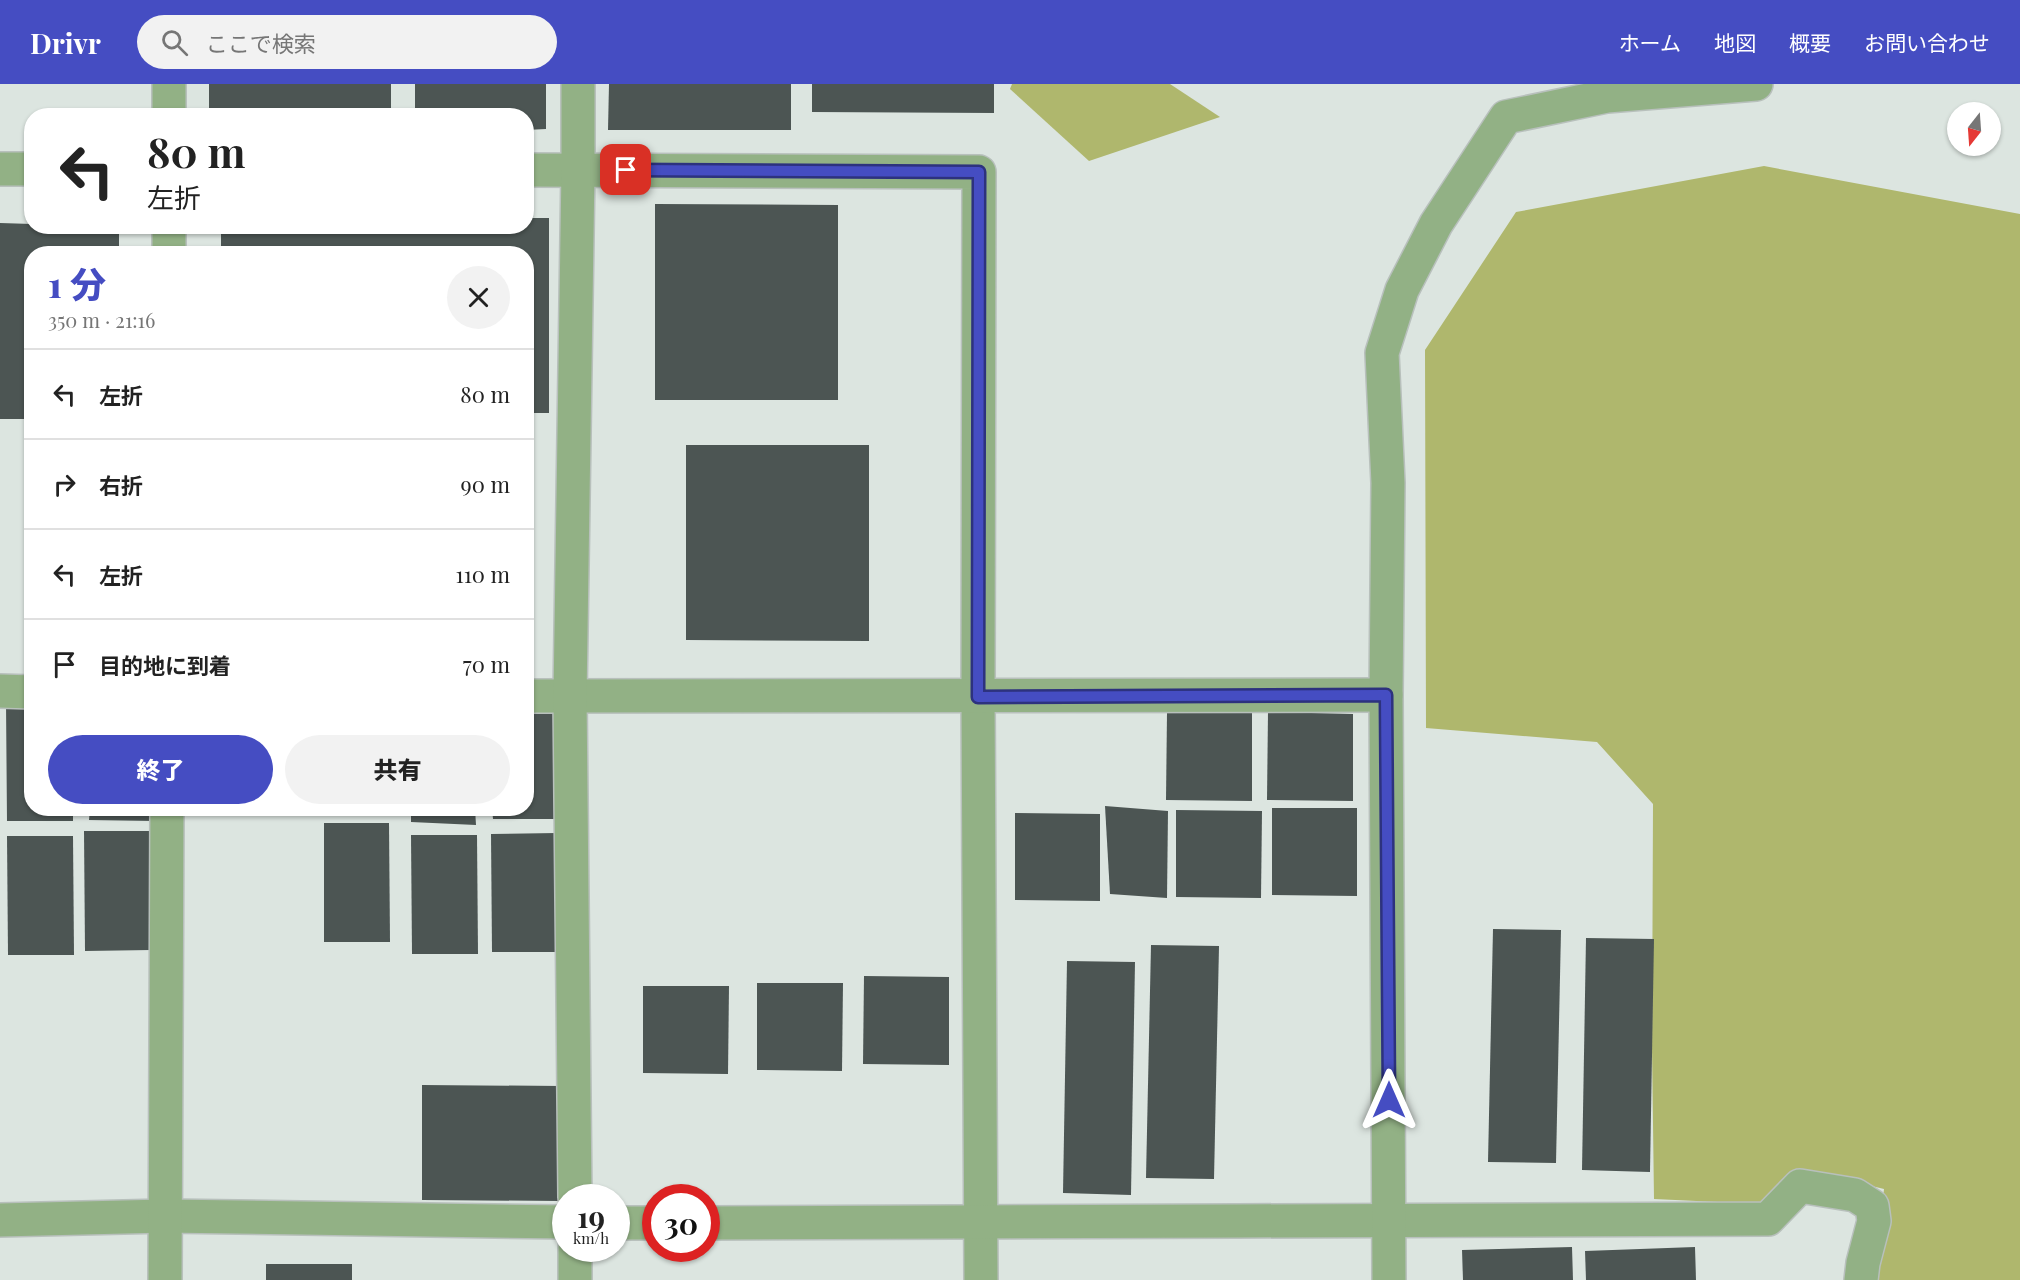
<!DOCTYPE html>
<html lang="ja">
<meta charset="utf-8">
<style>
:root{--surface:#fff;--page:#f2f2f2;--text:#222;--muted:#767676;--line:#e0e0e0;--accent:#454dc2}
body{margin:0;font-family:"Playfair Display","Noto Sans JP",serif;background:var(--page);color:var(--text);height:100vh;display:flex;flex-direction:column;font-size:22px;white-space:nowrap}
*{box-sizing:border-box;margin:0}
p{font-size:20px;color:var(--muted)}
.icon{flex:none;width:33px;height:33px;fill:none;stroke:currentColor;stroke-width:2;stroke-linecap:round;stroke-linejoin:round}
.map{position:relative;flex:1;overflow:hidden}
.details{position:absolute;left:24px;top:162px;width:510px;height:570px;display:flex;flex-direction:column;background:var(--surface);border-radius:24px;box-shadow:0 2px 4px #0004}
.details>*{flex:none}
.top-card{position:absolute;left:24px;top:24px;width:510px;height:126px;border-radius:24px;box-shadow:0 2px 4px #0004;background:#fff;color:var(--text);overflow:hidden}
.needle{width:39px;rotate:197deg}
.controls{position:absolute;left:1947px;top:18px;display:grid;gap:12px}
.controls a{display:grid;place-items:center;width:54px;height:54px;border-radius:50%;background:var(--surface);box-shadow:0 2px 4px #0004;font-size:30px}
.speed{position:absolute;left:552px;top:1100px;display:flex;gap:12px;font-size:30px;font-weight:700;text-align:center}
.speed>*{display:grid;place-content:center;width:78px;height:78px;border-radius:50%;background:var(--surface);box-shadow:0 2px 4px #0004;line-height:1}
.speed small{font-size:15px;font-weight:400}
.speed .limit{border:9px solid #d22;background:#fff;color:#111}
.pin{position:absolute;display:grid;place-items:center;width:51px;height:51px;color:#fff;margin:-26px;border-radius:12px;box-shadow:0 3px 9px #0006}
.me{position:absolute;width:66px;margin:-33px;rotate:0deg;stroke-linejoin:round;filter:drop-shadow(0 0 4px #0008)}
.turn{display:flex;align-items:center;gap:21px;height:126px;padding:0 24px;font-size:27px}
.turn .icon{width:78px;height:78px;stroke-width:2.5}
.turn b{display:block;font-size:42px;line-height:51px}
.round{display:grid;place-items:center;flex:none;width:63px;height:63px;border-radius:32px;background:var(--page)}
.head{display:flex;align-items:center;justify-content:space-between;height:102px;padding:0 24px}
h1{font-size:36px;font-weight:800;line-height:45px;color:var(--accent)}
.cta{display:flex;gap:12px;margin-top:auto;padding:12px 24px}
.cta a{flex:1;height:69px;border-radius:36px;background:var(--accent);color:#fff;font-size:24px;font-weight:800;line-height:69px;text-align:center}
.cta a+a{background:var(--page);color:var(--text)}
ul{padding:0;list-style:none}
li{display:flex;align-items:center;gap:18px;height:90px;padding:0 24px;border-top:2px solid var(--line)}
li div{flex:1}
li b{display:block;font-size:22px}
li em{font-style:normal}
header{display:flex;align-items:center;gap:36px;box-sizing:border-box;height:84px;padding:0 30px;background:var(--accent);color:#fff}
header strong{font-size:28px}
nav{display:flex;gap:33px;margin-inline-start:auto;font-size:21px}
.search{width:420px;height:54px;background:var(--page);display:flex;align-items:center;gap:15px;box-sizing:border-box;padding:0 21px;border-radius:33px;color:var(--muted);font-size:22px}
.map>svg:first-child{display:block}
.forest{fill:#afb76d}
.building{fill:#4c5553}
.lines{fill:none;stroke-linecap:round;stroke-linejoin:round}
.minor-casing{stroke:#b8c0bc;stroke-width:36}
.minor{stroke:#92b185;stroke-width:33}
.route-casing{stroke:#2d327e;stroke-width:15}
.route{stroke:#454dc2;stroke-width:10}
</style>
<header>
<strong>Drivr</strong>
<div class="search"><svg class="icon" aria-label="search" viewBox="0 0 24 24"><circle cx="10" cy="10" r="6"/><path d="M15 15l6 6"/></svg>ここで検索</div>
<nav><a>ホーム</a><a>地図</a><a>概要</a><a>お問い合わせ</a></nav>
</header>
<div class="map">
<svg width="2020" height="1196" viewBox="0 0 2020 1196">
<rect width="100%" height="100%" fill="#dce5e0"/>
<g class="forest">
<polygon points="1012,0 1170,0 1220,33 1089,77 1010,5"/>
<polygon points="1764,82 2020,130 2020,1196 1874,1196 1884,1105 1802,1085 1760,1120 1654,1115 1652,965 1653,720 1597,658 1426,644 1425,266 1516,128"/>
</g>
<g class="building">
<rect x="209" y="0" width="182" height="32"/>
<polygon points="415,0 546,0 546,45 526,46 526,32 415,32"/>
<polygon points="609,0 791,0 791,46 608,46"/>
<polygon points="812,0 994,0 994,29 812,28"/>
<polygon points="655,120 838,121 838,316 655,316"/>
<polygon points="526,134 549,134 549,329 526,329 526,170 221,170 221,142 526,142"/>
<polygon points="0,139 32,140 32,142 119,142 119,170 32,170 32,335 0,335"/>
<polygon points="686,361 869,361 869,557 686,556"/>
<rect x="526" y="464" width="5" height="119"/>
<polygon points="557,616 558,735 493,735 492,724 526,724 526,617"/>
<polygon points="6,618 32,618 32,724 73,724 73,737 7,737"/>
<polygon points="1268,628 1353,630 1353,717 1267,716"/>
<polygon points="1167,629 1252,629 1252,717 1166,716"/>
<polygon points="1105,722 1168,727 1167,814 1110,810"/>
<polygon points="90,724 156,724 155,737 89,736"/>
<polygon points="411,724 475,724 476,741 411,738"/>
<polygon points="1272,724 1357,724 1357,812 1272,811"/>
<polygon points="1176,726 1262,727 1261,814 1176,813"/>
<polygon points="1015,729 1100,730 1100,817 1015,816"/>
<polygon points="324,739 389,739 390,858 324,858"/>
<polygon points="84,747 150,747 151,866 85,867"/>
<polygon points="557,749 558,868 492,868 491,750"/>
<polygon points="411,751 477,751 478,870 412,870"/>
<polygon points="7,752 73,752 74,871 8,871"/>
<polygon points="1493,845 1561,846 1556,1079 1488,1078"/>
<polygon points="1586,854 1654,855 1650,1088 1582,1086"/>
<polygon points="1151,861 1219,862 1214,1095 1146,1094"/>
<polygon points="1067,877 1135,878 1131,1111 1063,1109"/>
<polygon points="864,892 949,893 949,981 863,980"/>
<polygon points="757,899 843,899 842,987 757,986"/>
<polygon points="643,902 729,902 728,990 643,989"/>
<polygon points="422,1001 561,1002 560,1117 422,1116"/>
<polygon points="1572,1163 1573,1196 1463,1196 1462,1166"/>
<polygon points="1695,1163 1696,1196 1586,1196 1585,1167"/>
<rect x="266" y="1180" width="86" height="16"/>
</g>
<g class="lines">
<g class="minor-casing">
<g id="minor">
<polyline points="169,0 169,32"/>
<polyline points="0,85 32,85"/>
<polyline points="526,86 979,88 978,613 981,1196"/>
<polyline points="169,170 169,142"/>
<polyline points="0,607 32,608"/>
<polyline points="526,612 1386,611"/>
<polyline points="575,1113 570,613 578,86 578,0"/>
<polyline points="0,1136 165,1132 566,1138"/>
<polyline points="616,1139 656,1139"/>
<path d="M 706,1139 C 1060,1139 1414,1135 1768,1135 L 1800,1102 L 1855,1111 L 1872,1122 L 1874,1137 L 1863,1179 L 1861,1196"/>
<polyline points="575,1164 575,1196"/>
<polyline points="165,1196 167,724"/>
<polyline points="1389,1196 1386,611 1388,399 1382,269 1402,206 1436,140 1506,33 1607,12 1756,0"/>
</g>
</g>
<use href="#minor" class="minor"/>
</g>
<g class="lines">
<g class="route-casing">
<polyline id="route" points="626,86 979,88 978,613 1386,611 1389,1016"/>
</g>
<use href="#route" class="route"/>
</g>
</svg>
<div class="controls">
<a><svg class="needle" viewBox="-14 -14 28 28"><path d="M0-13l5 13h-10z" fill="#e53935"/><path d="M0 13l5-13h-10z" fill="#767676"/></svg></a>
</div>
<div class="speed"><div>19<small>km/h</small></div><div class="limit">30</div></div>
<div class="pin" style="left:626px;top:86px;background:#d93025"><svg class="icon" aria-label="arrive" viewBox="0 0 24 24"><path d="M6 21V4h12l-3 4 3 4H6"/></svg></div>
<svg class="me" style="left:1389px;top:1016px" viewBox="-20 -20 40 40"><path d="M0-17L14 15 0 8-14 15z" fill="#454dc2" stroke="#fff" stroke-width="4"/></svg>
<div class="top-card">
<div class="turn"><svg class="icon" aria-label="left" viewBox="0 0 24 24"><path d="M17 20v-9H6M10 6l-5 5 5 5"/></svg><div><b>80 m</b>左折</div></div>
</div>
<section class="details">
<div class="head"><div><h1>1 分</h1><p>350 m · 21:16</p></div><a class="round"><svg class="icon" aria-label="close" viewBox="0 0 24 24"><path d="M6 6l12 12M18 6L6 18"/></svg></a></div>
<ul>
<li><svg class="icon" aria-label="left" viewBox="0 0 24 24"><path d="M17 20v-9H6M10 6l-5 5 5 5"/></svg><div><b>左折</b></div><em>80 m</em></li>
<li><svg class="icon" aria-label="right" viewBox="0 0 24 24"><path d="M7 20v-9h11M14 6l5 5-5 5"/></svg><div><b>右折</b></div><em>90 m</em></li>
<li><svg class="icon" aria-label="left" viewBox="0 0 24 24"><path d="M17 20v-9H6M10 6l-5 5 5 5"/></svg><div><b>左折</b></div><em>110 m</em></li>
<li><svg class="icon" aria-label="arrive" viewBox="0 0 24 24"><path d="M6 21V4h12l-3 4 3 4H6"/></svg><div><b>目的地に到着</b></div><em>70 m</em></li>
</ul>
<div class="cta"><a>終了</a><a>共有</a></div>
</section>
</div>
